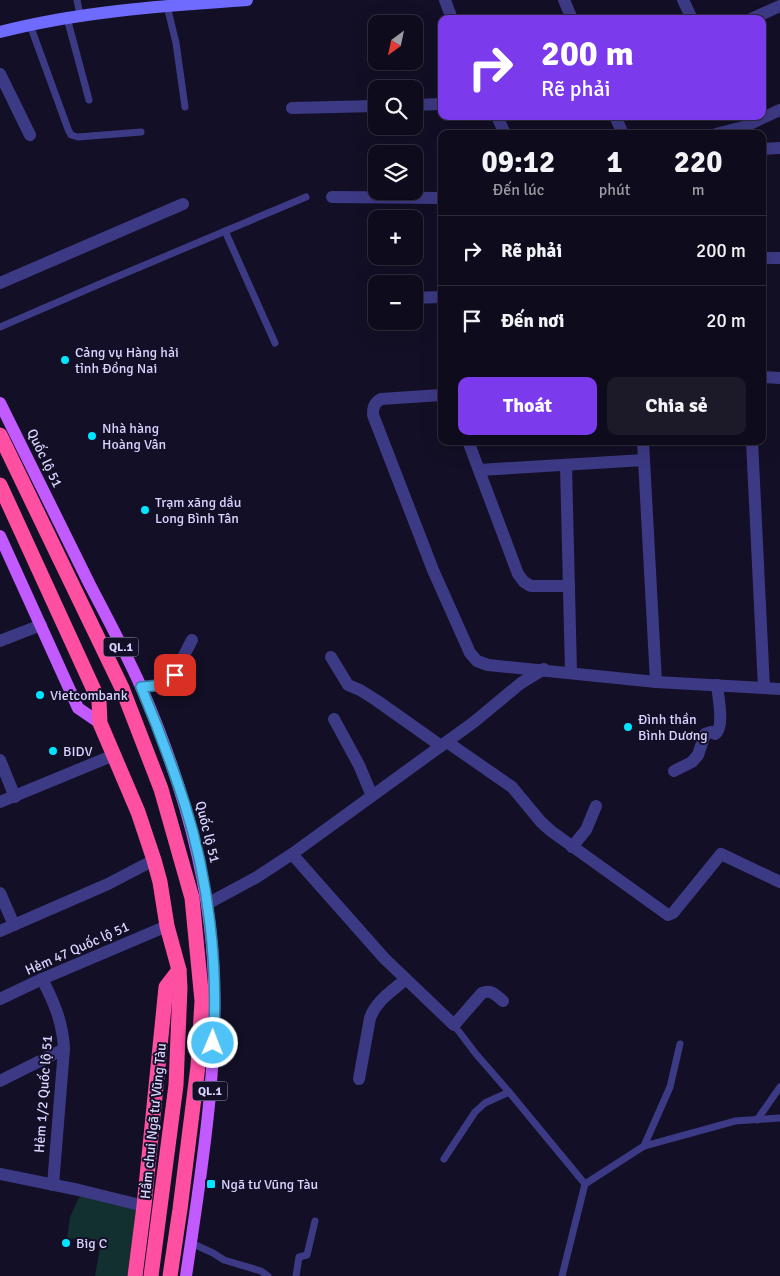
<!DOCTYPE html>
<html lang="vi">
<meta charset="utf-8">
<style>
:root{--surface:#0e0b1c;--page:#1c1929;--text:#f1f3f6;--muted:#9b9ba3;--line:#2e2b3b;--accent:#7c3aed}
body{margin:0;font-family:Signika,sans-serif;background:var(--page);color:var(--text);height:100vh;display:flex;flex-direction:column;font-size:19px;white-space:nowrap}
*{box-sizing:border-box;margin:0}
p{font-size:16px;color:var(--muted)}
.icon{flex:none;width:28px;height:28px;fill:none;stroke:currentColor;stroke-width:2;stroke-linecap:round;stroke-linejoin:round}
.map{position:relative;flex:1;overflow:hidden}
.side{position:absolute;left:438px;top:130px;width:328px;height:315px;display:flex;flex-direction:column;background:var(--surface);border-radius:10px;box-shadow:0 5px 20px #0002,0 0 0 1px var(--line)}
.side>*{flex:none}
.top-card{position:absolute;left:438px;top:15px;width:328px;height:105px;border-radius:10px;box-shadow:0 5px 20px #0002,0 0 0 1px var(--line);background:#7c3aed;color:#fff;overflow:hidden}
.needle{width:32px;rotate:213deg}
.fabs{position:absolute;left:368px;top:15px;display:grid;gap:10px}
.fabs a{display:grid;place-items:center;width:55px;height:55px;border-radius:10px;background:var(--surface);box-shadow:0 5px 20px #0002,0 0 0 1px var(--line);font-size:25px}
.pin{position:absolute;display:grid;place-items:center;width:42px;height:42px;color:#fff;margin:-21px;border-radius:10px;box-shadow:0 2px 8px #0006}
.me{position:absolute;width:55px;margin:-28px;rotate:1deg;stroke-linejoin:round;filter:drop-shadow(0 0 4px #0008)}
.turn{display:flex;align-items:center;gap:18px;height:105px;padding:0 20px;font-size:22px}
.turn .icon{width:65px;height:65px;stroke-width:2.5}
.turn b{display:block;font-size:35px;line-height:42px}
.eta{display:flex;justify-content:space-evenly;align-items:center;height:85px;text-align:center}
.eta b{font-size:30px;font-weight:800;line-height:35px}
.button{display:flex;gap:10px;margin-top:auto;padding:10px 20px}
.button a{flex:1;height:58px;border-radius:10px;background:var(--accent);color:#fff;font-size:20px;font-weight:800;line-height:58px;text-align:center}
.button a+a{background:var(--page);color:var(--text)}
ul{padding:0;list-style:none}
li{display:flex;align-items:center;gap:15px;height:70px;padding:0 20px;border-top:1px solid var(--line)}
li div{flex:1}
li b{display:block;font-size:19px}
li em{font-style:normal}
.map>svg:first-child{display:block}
.green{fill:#12302f}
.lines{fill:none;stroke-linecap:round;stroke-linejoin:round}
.lane{stroke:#3d3a85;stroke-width:7}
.street{stroke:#3d3a85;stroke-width:12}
.secondary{stroke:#6f6bff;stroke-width:12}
.primary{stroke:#c25bff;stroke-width:12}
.highway{stroke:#ff4fa3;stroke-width:15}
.route-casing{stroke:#337fa1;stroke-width:12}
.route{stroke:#4fc3f7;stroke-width:9}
.poi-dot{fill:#00e5ff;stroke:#130f26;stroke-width:2}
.labels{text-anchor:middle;stroke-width:4;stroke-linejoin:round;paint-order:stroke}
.shield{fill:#130f26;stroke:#9e99be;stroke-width:1}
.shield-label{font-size:12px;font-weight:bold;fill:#d9d4ff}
.poi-label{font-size:14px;fill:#d9d4ff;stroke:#130f26;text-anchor:start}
.street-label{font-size:14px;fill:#d9d4ff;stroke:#130f26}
</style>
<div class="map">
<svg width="780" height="1276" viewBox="0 0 780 1276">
<rect width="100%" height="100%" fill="#130f26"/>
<polygon class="green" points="80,1195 137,1209 127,1276 95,1276 100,1248 96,1241 88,1238 67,1239 70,1217"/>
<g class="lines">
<g class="lane">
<polyline points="77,0 80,15"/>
<polyline points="167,6 176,43 185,107"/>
<polyline points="67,18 89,100"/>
<polyline points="30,25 68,129 71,135 78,137 141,132"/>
<polyline points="225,231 275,343"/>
<polyline points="0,327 102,283 306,197"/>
<polyline points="509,1092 585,1184"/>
<polyline points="757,1120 780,1087"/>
<polyline points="644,1146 670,1087 680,1044"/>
<polyline points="444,1159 475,1112 485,1103 509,1092 476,1054 454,1025"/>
<polyline points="191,1243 213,1253 224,1260 261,1271 268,1276"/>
<polyline points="296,1276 299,1257 307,1255 315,1221"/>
<polyline points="562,1276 585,1184 644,1146 735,1121 780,1118"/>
</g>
<g class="street">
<polyline points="445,0 452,19"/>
<polyline points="564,0 572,19"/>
<polyline points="683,0 692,19"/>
<polyline points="751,19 780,6"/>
<polyline points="0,74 30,135"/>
<polyline points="414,105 441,104"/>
<polyline points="292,108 376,106"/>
<polyline points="497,116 505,134"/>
<polyline points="615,116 623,134"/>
<polyline points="716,134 743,127 780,110"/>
<polyline points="761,149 780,148"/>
<polyline points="332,197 441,198"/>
<polyline points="761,258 780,258"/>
<polyline points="0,283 183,204"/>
<polyline points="414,298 441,297"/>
<polyline points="761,377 780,378"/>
<path d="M 441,395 L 381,399 C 374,403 373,407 373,415 L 433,570 L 470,653 L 477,661 L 488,665 L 656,682 L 780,689"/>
<polyline points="468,441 518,574 524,582 531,586 569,586"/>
<polyline points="643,441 656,682"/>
<polyline points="752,441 764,688"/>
<polyline points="566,465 571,672"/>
<polyline points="479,470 644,460"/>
<polyline points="0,641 41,625"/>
<polyline points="331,657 348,685 360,690 376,700 441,746"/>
<polyline points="141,687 166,684 170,682 192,640"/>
<polyline points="334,719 359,765 372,796"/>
<polyline points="447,742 512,787 541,822 551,831 668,915 673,913 721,854 780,882"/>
<polyline points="0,760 15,797"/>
<path d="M 674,771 L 692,762 L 698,755 L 705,734 L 711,732 L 715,734 C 725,727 718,697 717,685"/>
<polyline points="0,802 114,755"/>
<polyline points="572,847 586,830 596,806"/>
<path d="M 292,854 L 384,958 L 454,1025 L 482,993 C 491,989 496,995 503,1001"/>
<polyline points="0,893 14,925"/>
<polyline points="207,904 257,877 292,854 474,722 521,683 544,669"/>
<polyline points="0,931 108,884 154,860"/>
<path d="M 42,979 C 54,1002 63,1023 64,1049 L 53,1185"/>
<polyline points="0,999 42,979 167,926"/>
<path d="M 359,1079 L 370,1018 C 376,1001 392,991 405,980"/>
<polyline points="0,1081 64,1049"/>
<polyline points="0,1174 79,1190 144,1206"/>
</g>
<path class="secondary" d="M 0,32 C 81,11 164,6 247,0"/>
<g class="primary">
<path d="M 0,403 C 30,464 60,525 90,585 C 108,619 126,653 142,689 C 177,770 204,857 212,946 C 221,1056 202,1167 186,1276"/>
<polyline points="0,536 78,708 100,723"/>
</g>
<g class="highway">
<polyline points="0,435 122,688 161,789 192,898 202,1001 198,1066 180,1209 170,1276"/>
<polyline points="0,485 99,701 100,723 138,812 154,860 160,882 167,926 179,970 180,988 176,1085 151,1276"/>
<polyline points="135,1276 144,1206 166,987 179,970"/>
</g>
</g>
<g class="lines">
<g class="route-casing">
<path id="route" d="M 175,675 C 166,688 155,685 141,687 C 157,725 172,765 185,805 C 208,877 219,968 213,1043"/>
</g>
<use href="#route" class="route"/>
</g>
<g class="poi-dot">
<circle cx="65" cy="360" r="5"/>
<circle cx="92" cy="436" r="5"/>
<circle cx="145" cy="510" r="5"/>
<circle cx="40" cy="695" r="5"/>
<circle cx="628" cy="727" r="5"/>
<circle cx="53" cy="751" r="5"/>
<rect x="206" y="1179" width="10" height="10" rx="2.5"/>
<circle cx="66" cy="1243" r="5"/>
</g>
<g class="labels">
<g class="shield">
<rect x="103.5" y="637.5" width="35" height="19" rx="4"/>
<rect x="192.5" y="1081.5" width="35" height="19" rx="4"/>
</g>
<g class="shield-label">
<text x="121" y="651">QL.1</text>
<text x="210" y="1095">QL.1</text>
</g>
<g class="poi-label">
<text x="75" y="357">Cảng vụ Hàng hải<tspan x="75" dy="16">tỉnh Đồng Nai</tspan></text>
<text x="102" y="433">Nhà hàng<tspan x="102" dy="16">Hoàng Vân</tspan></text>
<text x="155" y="507">Trạm xăng dầu<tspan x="155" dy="16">Long Bình Tân</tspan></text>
<text x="50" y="700">Vietcombank</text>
<text x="638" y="724">Đình thần<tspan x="638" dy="16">Bình Dương</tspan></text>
<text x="63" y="756">BIDV</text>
<text x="221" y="1189">Ngã tư Vũng Tàu</text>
<text x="76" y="1248">Big C</text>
</g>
<g class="street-label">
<text transform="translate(45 458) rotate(64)" y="5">Quốc lộ 51</text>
<text transform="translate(208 832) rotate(76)" y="5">Quốc lộ 51</text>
<text transform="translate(77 948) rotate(-24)" y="5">Hẻm 47 Quốc lộ 51</text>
<text transform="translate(43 1094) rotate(-86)" y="5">Hẻm 1/2 Quốc lộ 51</text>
<text transform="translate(153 1121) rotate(-84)" y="5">Hầm chui Ngã tư Vũng Tàu</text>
</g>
</g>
</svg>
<div class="fabs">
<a><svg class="needle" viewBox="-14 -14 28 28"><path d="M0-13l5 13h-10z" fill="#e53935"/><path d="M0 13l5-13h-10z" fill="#9b9ba3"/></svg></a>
<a><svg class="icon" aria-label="search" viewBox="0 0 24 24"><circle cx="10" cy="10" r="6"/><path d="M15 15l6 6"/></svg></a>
<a><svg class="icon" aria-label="layers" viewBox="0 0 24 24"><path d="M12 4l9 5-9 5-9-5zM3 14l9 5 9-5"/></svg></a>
<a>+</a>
<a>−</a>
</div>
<div class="pin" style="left:175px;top:675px;background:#d93025"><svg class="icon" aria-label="arrive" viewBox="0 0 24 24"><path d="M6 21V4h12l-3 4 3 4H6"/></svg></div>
<svg class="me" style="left:213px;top:1043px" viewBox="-20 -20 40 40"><circle r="17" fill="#4fc3f7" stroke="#fff" stroke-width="3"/><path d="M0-11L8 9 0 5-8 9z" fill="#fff"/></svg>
<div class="top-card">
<div class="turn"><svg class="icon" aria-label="right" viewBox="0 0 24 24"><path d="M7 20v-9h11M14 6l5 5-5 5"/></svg><div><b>200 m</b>Rẽ phải</div></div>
</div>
<section class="side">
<div class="eta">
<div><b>09:12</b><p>Đến lúc</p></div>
<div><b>1</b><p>phút</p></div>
<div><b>220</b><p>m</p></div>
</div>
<ul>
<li><svg class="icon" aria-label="right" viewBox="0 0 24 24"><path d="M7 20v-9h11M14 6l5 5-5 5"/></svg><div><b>Rẽ phải</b></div><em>200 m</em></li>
<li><svg class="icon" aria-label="arrive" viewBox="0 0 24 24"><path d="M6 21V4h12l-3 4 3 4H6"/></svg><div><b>Đến nơi</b></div><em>20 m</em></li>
</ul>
<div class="button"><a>Thoát</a><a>Chia sẻ</a></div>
</section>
</div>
